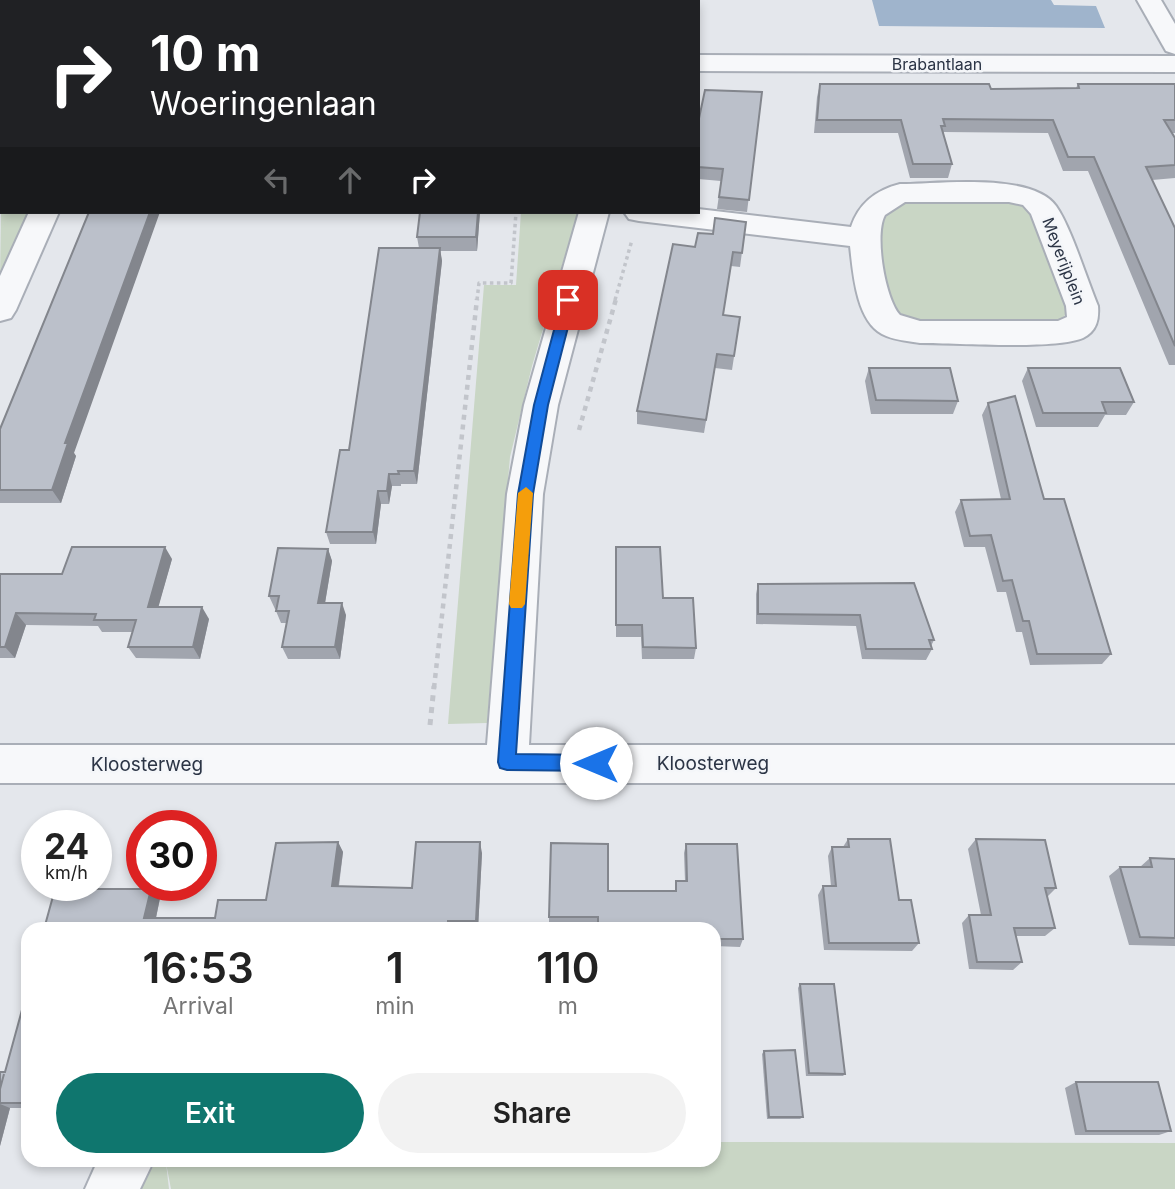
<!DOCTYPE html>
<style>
:root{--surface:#fff;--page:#f2f2f2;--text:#222;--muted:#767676;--accent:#0f766e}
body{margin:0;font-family:Inter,sans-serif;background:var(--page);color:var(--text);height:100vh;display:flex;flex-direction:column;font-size:26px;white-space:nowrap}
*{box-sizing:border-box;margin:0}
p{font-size:23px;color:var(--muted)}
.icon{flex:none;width:38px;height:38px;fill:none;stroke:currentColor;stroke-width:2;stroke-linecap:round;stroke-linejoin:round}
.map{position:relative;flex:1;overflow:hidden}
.side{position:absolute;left:21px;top:922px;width:700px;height:245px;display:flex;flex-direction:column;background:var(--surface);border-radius:21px;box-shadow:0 4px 10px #0003}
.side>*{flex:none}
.hud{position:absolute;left:0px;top:0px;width:700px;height:214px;box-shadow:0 4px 10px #0003;background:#202124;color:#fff;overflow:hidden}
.speed{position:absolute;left:21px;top:810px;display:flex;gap:14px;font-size:35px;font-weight:700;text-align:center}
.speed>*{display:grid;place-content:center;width:91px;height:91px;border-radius:50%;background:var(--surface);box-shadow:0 4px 10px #0003;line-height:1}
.speed small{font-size:18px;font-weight:400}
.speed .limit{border:10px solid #d22;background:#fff;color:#111}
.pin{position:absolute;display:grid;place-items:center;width:60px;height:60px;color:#fff;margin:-30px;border-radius:14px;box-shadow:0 4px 10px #0006}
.me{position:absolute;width:77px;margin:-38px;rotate:270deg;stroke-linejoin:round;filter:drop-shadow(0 0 5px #0008)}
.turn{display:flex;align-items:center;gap:24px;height:147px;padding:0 35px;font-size:32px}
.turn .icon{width:91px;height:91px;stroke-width:2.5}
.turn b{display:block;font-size:49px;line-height:60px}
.lanes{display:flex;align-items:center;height:66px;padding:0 35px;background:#0003;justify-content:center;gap:35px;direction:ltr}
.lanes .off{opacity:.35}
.eta{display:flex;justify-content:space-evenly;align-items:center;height:119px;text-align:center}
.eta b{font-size:42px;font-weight:600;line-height:49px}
.action{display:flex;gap:14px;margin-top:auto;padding:14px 35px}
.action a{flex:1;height:80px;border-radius:42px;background:var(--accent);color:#fff;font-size:28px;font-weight:600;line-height:80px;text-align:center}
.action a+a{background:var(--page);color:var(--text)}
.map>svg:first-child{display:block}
.green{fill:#c9d6c5}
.water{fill:#9fb4cc}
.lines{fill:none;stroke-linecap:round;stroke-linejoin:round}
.street-casing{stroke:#a9aeb7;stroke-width:4}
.secondary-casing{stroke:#a9aeb7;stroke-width:4}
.path-far2{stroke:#c2c5cb;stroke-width:3.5;stroke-dasharray:3.5 3.5;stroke-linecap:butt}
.path-far1{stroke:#c2c5cb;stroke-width:4.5;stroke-dasharray:5 5;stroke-linecap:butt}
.path{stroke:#c2c5cb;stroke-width:5;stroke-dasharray:6 6;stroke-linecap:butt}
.street{fill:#f7f8fa;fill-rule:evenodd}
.secondary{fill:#fff;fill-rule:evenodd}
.wall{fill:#a1a5ae}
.shaded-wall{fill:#83868d}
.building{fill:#bbc0ca;stroke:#83868d;stroke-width:2}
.route{fill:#1a73e8;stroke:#114b97;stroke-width:2}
.slow{fill:#f59e0b}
.labels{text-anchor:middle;stroke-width:5;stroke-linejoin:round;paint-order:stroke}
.far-street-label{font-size:16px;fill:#2b3445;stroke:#f4f6f9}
.street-label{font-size:19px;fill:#2b3445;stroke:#f4f6f9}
</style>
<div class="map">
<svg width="1175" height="1189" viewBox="0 0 1175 1189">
<rect width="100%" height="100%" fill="#e4e7ec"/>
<g class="green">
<polygon points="2,141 2,212 31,212 0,280"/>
<path d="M 902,201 L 1011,201 L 1030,210 L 1037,219 L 1068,311 L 1062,319 L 1055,323 C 1023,324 917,333 897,312 C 888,304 879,265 878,252 C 877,233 885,209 902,201 Z"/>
<polygon points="521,212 578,212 532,366 510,457 487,723 448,724 484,285 516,285"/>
<polygon points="714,1142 1175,1143 1175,1189 171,1189 166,1163 169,1189 137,1189 158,1160 714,1160"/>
</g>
<polygon class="water" points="872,0 1051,0 1054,5 1096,6 1105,28 879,26"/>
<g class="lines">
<g class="street-casing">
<g id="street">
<polygon points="126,0 150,0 125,2"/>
<polygon points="643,0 667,0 642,2"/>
<polygon points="1137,0 1161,0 1175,24 1175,54 1166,51"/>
<polygon points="698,55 1175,56 1175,72 698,71"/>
<path d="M 900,184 C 939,184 1032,172 1056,206 C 1071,227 1087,280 1098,306 C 1099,319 1097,331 1083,338 C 1055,350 956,343 920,343 C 907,341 893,340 882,334 C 856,320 853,272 850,246 L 639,221 L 629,219 L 624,212 L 698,212 L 698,209 L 851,227 C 859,203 876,190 900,184 ZM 905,202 L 1009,202 L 1023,205 L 1031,214 L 1066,306 L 1067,317 L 1058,321 L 920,321 L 900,315 C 885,299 874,234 885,215 Z"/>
<polygon points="29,212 59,212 16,310 11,318 0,321 0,276"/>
<polygon points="579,212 609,212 558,405 543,494 529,745 1175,745 1175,783 0,783 0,745 487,745 507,494 524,405"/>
<polygon points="98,1160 154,1160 140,1189 85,1189"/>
</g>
</g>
<g class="secondary-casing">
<g id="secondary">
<polygon points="44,0 68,0 43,2"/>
<polygon points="0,95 2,95 0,115"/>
</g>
</g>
<g class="path-far2">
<polyline points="477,300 479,283 511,283 516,212"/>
<polyline points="615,300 632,240"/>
</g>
<g class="path-far1">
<polyline points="579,430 616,299"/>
<polyline points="434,688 477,299"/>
</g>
<polyline class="path" points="430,725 434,686"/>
<use href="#street" class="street"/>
<use href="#secondary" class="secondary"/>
</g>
<g class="wall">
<polygon points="175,0 311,0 311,2 174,2"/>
<polygon points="820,84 991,89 1076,88 1078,84 1175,84 1175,133 1172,133 1175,138 1175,178 1152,180 1175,228 1175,365 1169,365 1088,171 1063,171 1048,133 944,132 943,134 952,164 948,178 910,178 898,133 814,133 817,97"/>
<polygon points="762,92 747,212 717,209 721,181 698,179 698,123"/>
<polygon points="420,212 480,212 477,251 440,251 442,261 417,484 401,484 401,486 392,486 389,504 381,504 376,544 330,544 326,532 349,450 419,248 417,237"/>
<polygon points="746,222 740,267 731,266 723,315 740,317 732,370 715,368 704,433 637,424 637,411 695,247 713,234"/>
<polygon points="869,368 958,401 953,414 871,414 865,381"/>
<polygon points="1028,368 1134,402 1126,415 1105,415 1098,427 1036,427 1022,381"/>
<polygon points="988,403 1044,499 1111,654 1102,664 1030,665 1022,632 1016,632 1006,592 997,592 985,547 964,547 955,512 961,500 1001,499 982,415"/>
<polygon points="0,429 74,453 76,456 61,503 0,503"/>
<polygon points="616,547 663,598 696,648 694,659 642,659 641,637 616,637"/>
<polygon points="328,549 332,561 325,603 346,615 340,659 288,659 282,647 287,623 281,623 276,611 277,609 275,609 269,596"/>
<polygon points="172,559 158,607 209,619 200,659 136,658 128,647 133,632 102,632 98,626 26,625 15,658 0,658 0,574 62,574"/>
<polygon points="914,583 934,640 931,646 932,649 926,660 862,659 856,626 756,624 756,594 758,584"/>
<polygon points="848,839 899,900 919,943 912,951 824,950 818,895 823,886 831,886 828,856 832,847 843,847"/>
<polygon points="976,839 1056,888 1047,897 1055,928 1045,936 1016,936 1022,962 1013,970 969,969 962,923 969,915 981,915 968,849"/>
<polygon points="338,842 343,852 339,886 412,888 482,853 478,929 44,929 160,898 156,918 215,918 266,900"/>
<polygon points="686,844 743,939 740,947 714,946 714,929 598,925 549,924 549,917 675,891 676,881 685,881 684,853"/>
<polygon points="1150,858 1175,859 1175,946 1129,945 1109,876 1120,867 1140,867"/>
<polygon points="800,984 845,1074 843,1076 806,1076 798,988"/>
<polygon points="28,988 28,1108 10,1108 0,1146 0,1072 5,1072"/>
<polygon points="764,1051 803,1117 800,1119 767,1119 762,1054"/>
<polygon points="1076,1082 1171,1131 1159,1135 1075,1135 1065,1088"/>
</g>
<g class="shaded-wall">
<polygon points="150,212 160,212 74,453 76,456 61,503 52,490 65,443"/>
<polygon points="478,212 480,212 477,251 476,237"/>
<polygon points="440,248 442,261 417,484 414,471"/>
<polygon points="389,474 392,486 389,504 387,491"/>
<polygon points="378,491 381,504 376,544 373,532"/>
<polygon points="165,547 172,559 155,619 148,607"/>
<polygon points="328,549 332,561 323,615 318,603"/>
<polygon points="342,603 346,615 340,659 335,647"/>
<polygon points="202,607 209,619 200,659 193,647"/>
<polygon points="16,613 26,625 15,658 5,647"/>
<polygon points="338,842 343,852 337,896 332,886"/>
<polygon points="480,842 482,853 478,929 476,921"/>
<polygon points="151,889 160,898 154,927 144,918"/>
<polygon points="0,1104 10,1108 0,1146"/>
</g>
<g class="building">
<polygon points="175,0 278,0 277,2 174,2"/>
<rect x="467" y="0" width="58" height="2"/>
<polygon points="820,84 989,84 991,89 1079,88 1078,84 1175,84 1175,120 1164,120 1175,138 1175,165 1146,167 1175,228 1175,346 1094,157 1068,157 1053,120 943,119 945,126 941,126 952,164 913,164 901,120 817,120"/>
<polygon points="705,90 762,92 749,200 719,197 723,169 698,167 698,123"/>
<polygon points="89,212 150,212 65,443 68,443 52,490 0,490 0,429"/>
<polygon points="420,212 478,212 476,237 417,237"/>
<polygon points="715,218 746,222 742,253 733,252 723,315 740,317 734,356 717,354 706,420 637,411 673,244 695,247 698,233 713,234"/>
<polygon points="379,248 440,248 414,471 398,471 399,474 389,474 387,491 378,491 373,532 326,532 340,450 349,450"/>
<polygon points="869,368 950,368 958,401 876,400"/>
<polygon points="1028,368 1120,368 1134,402 1102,402 1106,413 1043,413"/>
<polygon points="1015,396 1044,499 1064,499 1111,654 1037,654 1029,621 1023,621 1012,580 1003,581 991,535 970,536 961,500 1010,499 988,403"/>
<polygon points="72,547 165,547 148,607 202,607 193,647 128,647 136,620 94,620 96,614 16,613 5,647 0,647 0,574 62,574"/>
<polygon points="616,547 660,547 663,598 693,598 696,648 643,647 642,625 616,625"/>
<polygon points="278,548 328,549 318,603 342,603 335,647 282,647 289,611 276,611 279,596 269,596"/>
<polygon points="914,583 934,640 929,640 932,649 866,649 860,615 758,614 758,584"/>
<polygon points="848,839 890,839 899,900 911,900 919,943 829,943 823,886 836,886 832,847 849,847"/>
<polygon points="976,839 1045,840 1056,888 1045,888 1055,928 1014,928 1022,962 977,962 969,915 991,915"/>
<polygon points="338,842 332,886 412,888 416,842 480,842 476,921 448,921 448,928 401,928 401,929 44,929 55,889 151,889 144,918 215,918 218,900 266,900 276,843"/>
<polygon points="551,843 608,844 608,891 676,891 676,881 687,881 686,844 737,844 743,939 714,939 714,929 598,929 598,917 549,917"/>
<polygon points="1150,858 1175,859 1175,938 1140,937 1120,867 1152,867"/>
<polygon points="800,984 834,984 845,1074 809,1073"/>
<polygon points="28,988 28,1103 0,1103 0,1089 4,1074 0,1089 0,1072 5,1072"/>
<polygon points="795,1050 803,1117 769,1117 764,1051"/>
<polygon points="1076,1082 1158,1082 1171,1131 1086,1131"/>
</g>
<polygon class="route" points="568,295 575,300 548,405 533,494 516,754 596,755 602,757 604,763 602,769 596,771 507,770 500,768 498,762 518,494 534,405 562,300"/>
<polygon class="slow" points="526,487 533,493 525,604 522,608 511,608 509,604 518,493"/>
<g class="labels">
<g class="far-street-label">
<text x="937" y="70">Brabantlaan</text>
<text transform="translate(1064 261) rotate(69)" y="6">Meyerijplein</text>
</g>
<g class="street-label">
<text x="713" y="770">Kloosterweg</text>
<text x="147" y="771">Kloosterweg</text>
</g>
</g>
</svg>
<div class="speed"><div>24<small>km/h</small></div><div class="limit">30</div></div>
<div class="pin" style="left:568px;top:300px;background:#d93025"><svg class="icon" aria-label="arrive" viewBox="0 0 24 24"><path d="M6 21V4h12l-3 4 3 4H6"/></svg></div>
<svg class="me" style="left:596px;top:763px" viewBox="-20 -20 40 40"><circle r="19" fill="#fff"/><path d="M0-13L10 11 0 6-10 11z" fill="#1a73e8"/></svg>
<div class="hud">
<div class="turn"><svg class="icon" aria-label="right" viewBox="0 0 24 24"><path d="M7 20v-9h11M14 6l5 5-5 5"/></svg><div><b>10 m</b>Woeringenlaan</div></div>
<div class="lanes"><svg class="icon off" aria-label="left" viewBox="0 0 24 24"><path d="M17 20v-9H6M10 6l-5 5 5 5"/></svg><svg class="icon off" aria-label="ahead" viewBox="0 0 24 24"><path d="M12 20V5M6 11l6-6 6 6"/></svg><svg class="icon" aria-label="right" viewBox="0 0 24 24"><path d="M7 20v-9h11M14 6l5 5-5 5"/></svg></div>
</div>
<section class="side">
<div class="eta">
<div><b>16:53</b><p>Arrival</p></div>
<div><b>1</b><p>min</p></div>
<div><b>110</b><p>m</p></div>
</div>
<div class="action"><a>Exit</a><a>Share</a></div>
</section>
</div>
